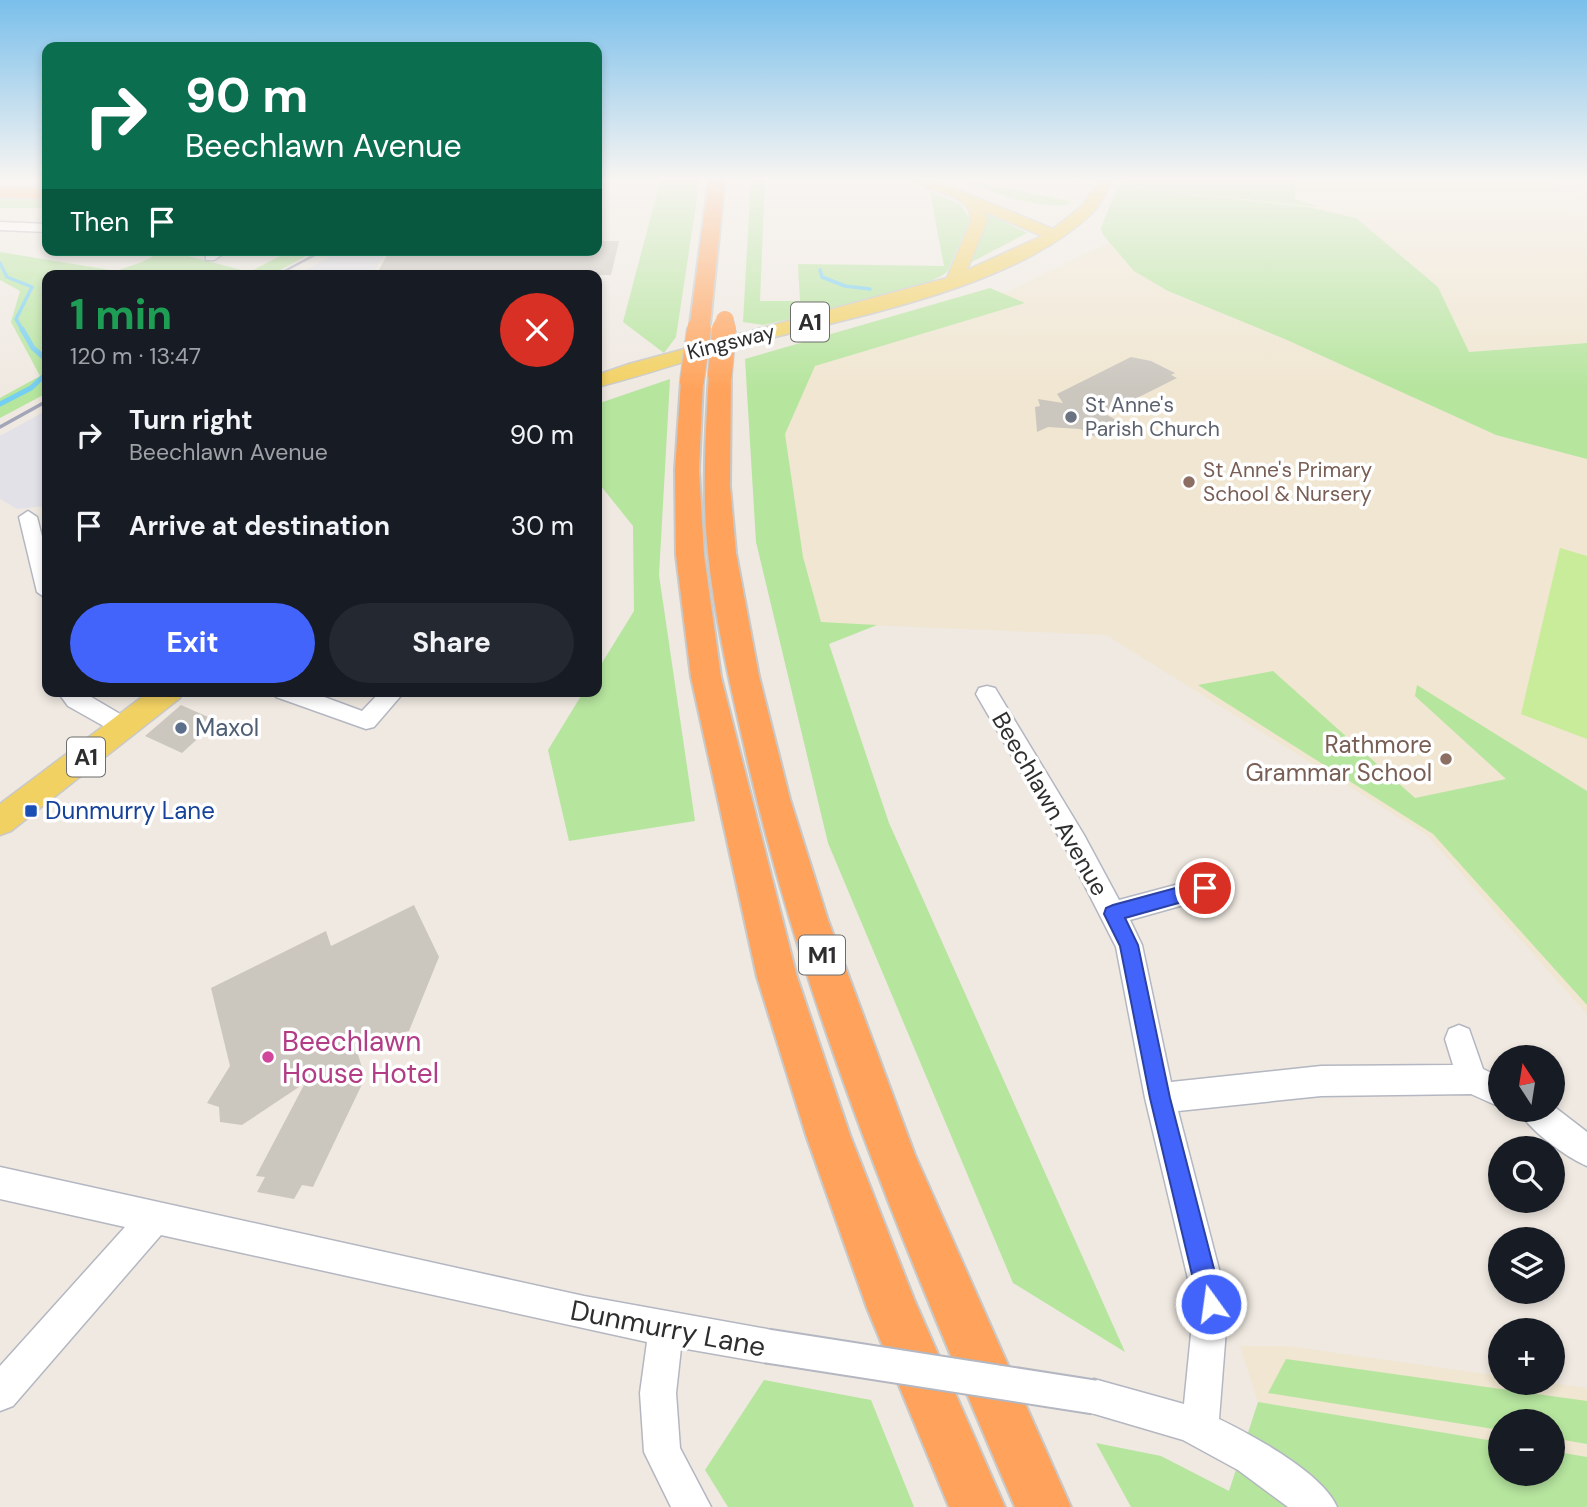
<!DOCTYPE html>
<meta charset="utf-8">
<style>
:root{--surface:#171b24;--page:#242831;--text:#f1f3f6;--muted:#9ea1a6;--accent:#4264fb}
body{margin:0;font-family:"DM Sans",sans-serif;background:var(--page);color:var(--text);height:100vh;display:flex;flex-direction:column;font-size:26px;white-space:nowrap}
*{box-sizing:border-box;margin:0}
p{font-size:23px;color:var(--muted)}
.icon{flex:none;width:38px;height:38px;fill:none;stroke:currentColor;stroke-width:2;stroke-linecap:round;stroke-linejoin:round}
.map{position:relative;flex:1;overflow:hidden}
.drawer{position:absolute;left:42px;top:270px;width:560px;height:427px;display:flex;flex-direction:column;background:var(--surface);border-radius:14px;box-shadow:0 4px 10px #0003}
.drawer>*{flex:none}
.banner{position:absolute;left:42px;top:42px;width:560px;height:214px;border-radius:14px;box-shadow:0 4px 10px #0003;background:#0b6e4f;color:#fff;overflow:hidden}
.needle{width:46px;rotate:348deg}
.controls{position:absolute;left:1488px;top:1045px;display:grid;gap:14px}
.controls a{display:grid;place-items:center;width:77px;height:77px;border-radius:50%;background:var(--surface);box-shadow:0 4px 10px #0003;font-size:35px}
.pin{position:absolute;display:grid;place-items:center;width:60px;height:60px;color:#fff;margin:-30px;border:4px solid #fff;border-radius:50%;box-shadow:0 2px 7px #0007}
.me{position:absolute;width:77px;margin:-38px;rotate:346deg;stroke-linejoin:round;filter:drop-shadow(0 0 5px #0008)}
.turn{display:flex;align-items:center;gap:24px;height:147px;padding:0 28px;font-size:32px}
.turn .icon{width:91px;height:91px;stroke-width:2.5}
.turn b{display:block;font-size:49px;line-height:60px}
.then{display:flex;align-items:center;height:66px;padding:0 28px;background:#0003;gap:14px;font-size:26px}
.round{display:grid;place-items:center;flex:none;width:74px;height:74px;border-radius:37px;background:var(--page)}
.head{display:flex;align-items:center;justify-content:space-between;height:119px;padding:0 28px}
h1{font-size:42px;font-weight:700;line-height:52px;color:#1e9e55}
.button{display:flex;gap:14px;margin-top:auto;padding:14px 28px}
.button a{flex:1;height:80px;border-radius:42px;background:var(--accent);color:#fff;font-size:28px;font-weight:700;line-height:80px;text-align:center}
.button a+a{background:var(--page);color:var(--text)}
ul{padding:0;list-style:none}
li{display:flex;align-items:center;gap:21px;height:91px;padding:0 28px}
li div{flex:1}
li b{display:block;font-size:26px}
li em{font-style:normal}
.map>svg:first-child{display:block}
.industrial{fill:#e3e1e8}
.education{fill:#f0e6d1}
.green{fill:#b6e59e}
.pitch{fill:#c9ec9a}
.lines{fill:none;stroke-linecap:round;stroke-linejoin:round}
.stream-far1{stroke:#75cff0;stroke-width:3.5}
.stream{stroke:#75cff0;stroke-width:5}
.building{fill:#cbc7bf}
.minor-casing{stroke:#b4b7c1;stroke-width:3}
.major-casing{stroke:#c9c9c9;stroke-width:3}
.highway-casing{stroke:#c9c9c9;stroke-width:4}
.minor{fill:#fff;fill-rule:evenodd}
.major{fill:#f2d163;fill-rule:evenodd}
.highway{fill:#ffa35c;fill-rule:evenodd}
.rail-far1{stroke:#a3a6b8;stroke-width:2.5}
.rail{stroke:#a3a6b8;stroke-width:3.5}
.minor-bridge-casing{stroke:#b4b7c1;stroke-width:37;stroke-linecap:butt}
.highway-bridge-far1-casing{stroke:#c9c9c9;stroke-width:20;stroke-linecap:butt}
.highway-bridge-casing{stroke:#c9c9c9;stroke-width:26;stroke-linecap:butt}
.minor-bridge{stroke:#fff;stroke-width:33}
.highway-bridge-far1{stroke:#ffa35c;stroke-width:18}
.highway-bridge{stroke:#ffa35c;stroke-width:24}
.route{fill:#4264fb;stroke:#2b41a3;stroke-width:2}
.worship-dot{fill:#6b7280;stroke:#fff;stroke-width:2.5}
.education-dot{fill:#8d6e63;stroke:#fff;stroke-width:2.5}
.service-dot{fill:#5c6f8a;stroke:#fff;stroke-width:2.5}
.transit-dot{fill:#1a4fb4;stroke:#fff;stroke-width:2.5}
.hotel-dot{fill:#d1479c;stroke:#fff;stroke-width:2.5}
.labels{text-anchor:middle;stroke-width:7;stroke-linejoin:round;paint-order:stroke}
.far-street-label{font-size:21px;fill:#2e2e2e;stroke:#fff}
.far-worship-label{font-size:21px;fill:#5b616d;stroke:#fff;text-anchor:start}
.far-education-label{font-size:21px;fill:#785e54;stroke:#fff;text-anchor:start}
.shield{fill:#fff;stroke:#6d6d6d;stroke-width:2}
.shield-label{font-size:23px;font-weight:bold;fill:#2e2e2e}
.service-label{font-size:24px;fill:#4e5e75;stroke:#fff;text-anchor:start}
.education-label{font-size:24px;fill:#785e54;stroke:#fff;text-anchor:end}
.street-label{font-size:24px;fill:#2e2e2e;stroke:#fff}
.transit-label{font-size:24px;fill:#164399;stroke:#fff;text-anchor:start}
.near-hotel-label{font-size:28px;fill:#b23c85;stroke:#fff;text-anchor:start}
.near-street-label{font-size:28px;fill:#2e2e2e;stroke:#fff}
</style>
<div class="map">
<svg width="1587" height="1507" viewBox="0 0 1587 1507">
<rect width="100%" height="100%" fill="#efe9e1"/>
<g class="industrial">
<polygon points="342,250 387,250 372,275 297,275"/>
<polygon points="47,410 47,506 17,509 0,499 0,436"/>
</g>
<g class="education">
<polygon points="1119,178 1543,178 1551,181 1587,198 1587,203 1564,206 1587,215 1587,343 1469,352 1438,287 1356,218 1308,207 1118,186"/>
<polygon points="1109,242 1134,271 1168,291 1287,340 1496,435 1587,459 1587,1014 1427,835 1106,635 821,623 803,557 785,434 782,355 1010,291"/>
<polygon points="1240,1346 1287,1346 1500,1376 1500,1382 1545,1382 1587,1388 1587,1457 1552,1451 1552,1421 1500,1421 1500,1442 1258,1402"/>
</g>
<g class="green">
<polygon points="661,178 700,178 676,337 664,353 623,322"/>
<path d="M 751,178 L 765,178 L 760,301 L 800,301 L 798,264 L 944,266 L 930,192 L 960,204 L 970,219 L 948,271 C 925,292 800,316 764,325 L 743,322 Z"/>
<polygon points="1125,178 1295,178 1295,199 1319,207 1123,186"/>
<path d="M 960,179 L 1070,201 L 1067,205 C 1028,208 996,192 960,179 Z"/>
<polygon points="1118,186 1308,207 1356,218 1438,287 1469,352 1587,343 1587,459 1496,435 1287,340 1168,291 1134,271 1103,235 1101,228"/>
<polygon points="0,197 47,199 47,208 0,208"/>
<polygon points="987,213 1027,233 968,264"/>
<polygon points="165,250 249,272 292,250 317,250 271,275 47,275 47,375 41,377 47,393 0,418 0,398 40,376 11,322 20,291 0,280 0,252 116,271 142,262"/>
<polygon points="990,288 1025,303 815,366 785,434 803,557 821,622 877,625 829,644 889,823 1125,1352 1013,1283 828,843 756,542 745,359"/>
<polygon points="670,379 659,575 695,821 569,841 548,750 584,691 597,691 597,671 634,611 633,526 597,481 597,404"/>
<polygon points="1273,671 1415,798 1506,779 1415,696 1417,685 1587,791 1587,1005 1433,834 1198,685"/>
<polygon points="1286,1359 1587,1401 1587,1444 1552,1438 1552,1421 1500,1421 1500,1430 1268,1393"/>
<polygon points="764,1380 871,1400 914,1507 728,1507 705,1470"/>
<polygon points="1258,1402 1500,1442 1500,1474 1552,1474 1552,1451 1587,1457 1587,1507 1131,1507 1096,1443 1161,1456 1229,1491"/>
</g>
<polygon class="pitch" points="1560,548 1587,556 1587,739 1521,714"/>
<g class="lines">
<g class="stream-far1">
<polyline points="0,263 7,277 32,287 16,319 23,331"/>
<polyline points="820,270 822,277 845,286 870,289"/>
</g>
<g class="stream">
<polyline points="22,329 33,348 47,360"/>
<polyline points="0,404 31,388 47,373"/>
</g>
</g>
<g class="building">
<polygon points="597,241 619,241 611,275 376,275 390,250 597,250"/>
<polygon points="1131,357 1151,361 1175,373 1171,375 1177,378 1105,414 1120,422 1116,425 1127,432 1098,438 1080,429 1048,427 1037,432 1035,407 1040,406 1038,399 1063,403 1057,394"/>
<polygon points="181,705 217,721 182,753 145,736"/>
<polygon points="414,905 439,957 409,1031 355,1044 365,1078 313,1187 302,1185 294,1199 257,1192 265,1177 256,1176 305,1083 242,1125 220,1122 219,1107 207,1103 230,1066 211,988 326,931 331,946"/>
</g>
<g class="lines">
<g class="minor-casing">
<g id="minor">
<polygon points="1068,178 1090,178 1111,184 1105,187"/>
<polygon points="0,222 47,224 47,232 0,230"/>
<polygon points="213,250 229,250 214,260 206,260 206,254"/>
<polygon points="28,511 37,517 47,556 47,599 37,592 19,517"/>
<path d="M 987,686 L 995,688 L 1084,835 L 1119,900 L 1205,877 L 1214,880 L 1218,888 L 1214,896 L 1205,899 L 1130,920 L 1142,945 L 1171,1082 L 1321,1066 L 1453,1065 L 1445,1039 L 1449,1029 L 1459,1025 L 1469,1029 L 1483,1069 L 1500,1077 L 1500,1107 L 1471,1094 L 1321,1096 L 1178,1111 L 1228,1304 L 1219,1419 C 1252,1435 1323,1473 1337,1507 L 1288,1507 L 1238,1470 L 1183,1440 L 1081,1410 L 1076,1397 L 1081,1384 L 1094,1379 L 1184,1404 L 1194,1304 L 1145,1098 L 1116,947 L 1066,849 L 976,694 L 979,688 Z"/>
<polygon points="57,691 81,691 132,721 135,727 132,733 124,736 116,733 68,706"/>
<polygon points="273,691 308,691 362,711 381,691 405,691 374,727 366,729 276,697"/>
<path d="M 1552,1105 L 1587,1132 L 1587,1166 C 1567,1158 1527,1129 1519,1110 L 1552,1110 Z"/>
<polygon points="0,1167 584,1296 767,1329 779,1334 784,1346 779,1358 767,1363 681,1348 676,1393 680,1448 711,1507 671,1507 644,1452 640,1393 647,1342 161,1235 13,1406 0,1411 0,1366 125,1227 0,1199"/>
</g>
</g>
<g class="major-casing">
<g id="major">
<path d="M 911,178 L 930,178 L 1053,229 L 1082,206 L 1100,178 L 1114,178 C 1107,189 1101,205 1091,214 C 1011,291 841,319 735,347 C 689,359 643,376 597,387 L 597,375 L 629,364 L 947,278 L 971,221 C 972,191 927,195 911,178 ZM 986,212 L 1042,236 L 967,270 L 987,221 Z"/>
<polygon points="150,691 184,691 180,698 11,831 0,835 0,804"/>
</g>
</g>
<g class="highway-casing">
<g id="highway">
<polygon points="709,178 725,178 710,324 700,330 690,324"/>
<polygon points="0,187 47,189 47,199 0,197"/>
<path d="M 720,367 L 731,374 L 730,486 L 736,553 L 759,676 L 790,799 L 828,920 L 915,1155 L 1071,1507 L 1015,1507 C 909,1259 803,1009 744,745 C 728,675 711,601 706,529 C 703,477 706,425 709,374 Z"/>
<polygon points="692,374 703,381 699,470 704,555 721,677 797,977 850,1135 914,1299 1005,1507 949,1507 867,1308 806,1135 757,977 691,677 676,555 675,470 681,381"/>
</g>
</g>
<use href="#minor" class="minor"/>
<use href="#major" class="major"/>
<use href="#highway" class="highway"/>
<polyline class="rail-far1" points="277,275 324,250"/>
<polyline class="rail" points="0,427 47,401"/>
<g class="minor-bridge-casing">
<polyline id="minor-bridge" points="767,1346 1094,1397"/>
</g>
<g class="highway-bridge-far1-casing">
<g id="highway-bridge-far1">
<polyline points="699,331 700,324"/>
<polyline points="724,331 725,320"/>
</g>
</g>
<g class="highway-bridge-casing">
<g id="highway-bridge">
<polyline points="720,374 724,329"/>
<polyline points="692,381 699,329"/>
</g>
</g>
<use href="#minor-bridge" class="minor-bridge"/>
<use href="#highway-bridge-far1" class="highway-bridge-far1"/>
<use href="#highway-bridge" class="highway-bridge"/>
</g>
<linearGradient id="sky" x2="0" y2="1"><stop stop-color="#7abfeb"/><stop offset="0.46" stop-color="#f8f5f2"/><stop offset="1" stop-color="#f8f5f2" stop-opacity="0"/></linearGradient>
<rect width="1587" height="389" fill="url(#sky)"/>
<polygon class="route" points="1205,880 1211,883 1214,888 1211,894 1125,918 1138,945 1170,1098 1223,1304 1219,1313 1211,1316 1202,1313 1199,1304 1150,1098 1120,946 1104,914 1106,908 1113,905"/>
<circle class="worship-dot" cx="1071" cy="417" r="7"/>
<g class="education-dot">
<circle cx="1189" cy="482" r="7"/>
<circle cx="1446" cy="759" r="7"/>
</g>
<circle class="service-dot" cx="181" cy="728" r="7"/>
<rect class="transit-dot" x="24" y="804" width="14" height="14" rx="3.5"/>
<circle class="hotel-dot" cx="268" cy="1057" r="7"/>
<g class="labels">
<g class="far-street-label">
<text transform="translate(731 342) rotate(-14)" y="7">Kingsway</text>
</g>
<g class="far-worship-label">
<text x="1085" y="412">St Anne's<tspan x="1085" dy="24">Parish Church</tspan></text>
</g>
<g class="far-education-label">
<text x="1203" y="477">St Anne's Primary<tspan x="1203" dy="24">School &amp; Nursery</tspan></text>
</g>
<g class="shield">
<rect x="791" y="302.5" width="38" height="39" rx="5"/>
<rect x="67" y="737.5" width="38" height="39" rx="5"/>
<rect x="799" y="935.5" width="46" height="39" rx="5"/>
</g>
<g class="shield-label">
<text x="810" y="330">A1</text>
<text x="86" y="765">A1</text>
<text x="822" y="963">M1</text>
</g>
<g class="service-label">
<text x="195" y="736">Maxol</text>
</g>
<g class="education-label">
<text x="1432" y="753">Rathmore<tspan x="1432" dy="28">Grammar School</tspan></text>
</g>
<g class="street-label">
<text transform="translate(1050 804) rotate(60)" y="8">Beechlawn Avenue</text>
</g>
<g class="transit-label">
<text x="45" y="819">Dunmurry Lane</text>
</g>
<g class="near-hotel-label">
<text x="282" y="1051">Beechlawn<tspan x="282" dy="32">House Hotel</tspan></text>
</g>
<g class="near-street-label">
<text transform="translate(668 1328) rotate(11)" y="10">Dunmurry Lane</text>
</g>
</g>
</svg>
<div class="controls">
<a><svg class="needle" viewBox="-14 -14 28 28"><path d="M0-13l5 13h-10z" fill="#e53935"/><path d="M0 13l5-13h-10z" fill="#9ea1a6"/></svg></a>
<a><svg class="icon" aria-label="search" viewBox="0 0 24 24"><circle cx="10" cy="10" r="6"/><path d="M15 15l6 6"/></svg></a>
<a><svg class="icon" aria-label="layers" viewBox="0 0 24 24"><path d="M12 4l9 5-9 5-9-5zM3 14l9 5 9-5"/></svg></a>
<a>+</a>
<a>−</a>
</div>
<div class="pin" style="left:1205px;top:888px;background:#d93025"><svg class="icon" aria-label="arrive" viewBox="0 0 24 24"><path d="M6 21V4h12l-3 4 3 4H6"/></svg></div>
<svg class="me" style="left:1211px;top:1304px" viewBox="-20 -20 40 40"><circle r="17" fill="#4264fb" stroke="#fff" stroke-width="3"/><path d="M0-11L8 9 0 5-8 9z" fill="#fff"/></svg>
<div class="banner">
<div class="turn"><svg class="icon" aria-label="right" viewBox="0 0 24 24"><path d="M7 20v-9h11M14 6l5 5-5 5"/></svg><div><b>90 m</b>Beechlawn Avenue</div></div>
<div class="then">Then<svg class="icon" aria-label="arrive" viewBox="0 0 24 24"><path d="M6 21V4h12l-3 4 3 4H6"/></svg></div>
</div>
<section class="drawer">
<div class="head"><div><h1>1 min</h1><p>120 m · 13:47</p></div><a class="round" style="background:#d93025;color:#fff"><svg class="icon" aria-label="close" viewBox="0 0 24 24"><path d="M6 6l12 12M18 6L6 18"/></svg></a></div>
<ul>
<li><svg class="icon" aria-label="right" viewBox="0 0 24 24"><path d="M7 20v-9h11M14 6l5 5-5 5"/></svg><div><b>Turn right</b><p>Beechlawn Avenue</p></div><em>90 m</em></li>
<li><svg class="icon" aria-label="arrive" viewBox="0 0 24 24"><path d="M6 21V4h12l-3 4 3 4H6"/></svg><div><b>Arrive at destination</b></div><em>30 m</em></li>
</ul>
<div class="button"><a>Exit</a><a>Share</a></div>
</section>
</div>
